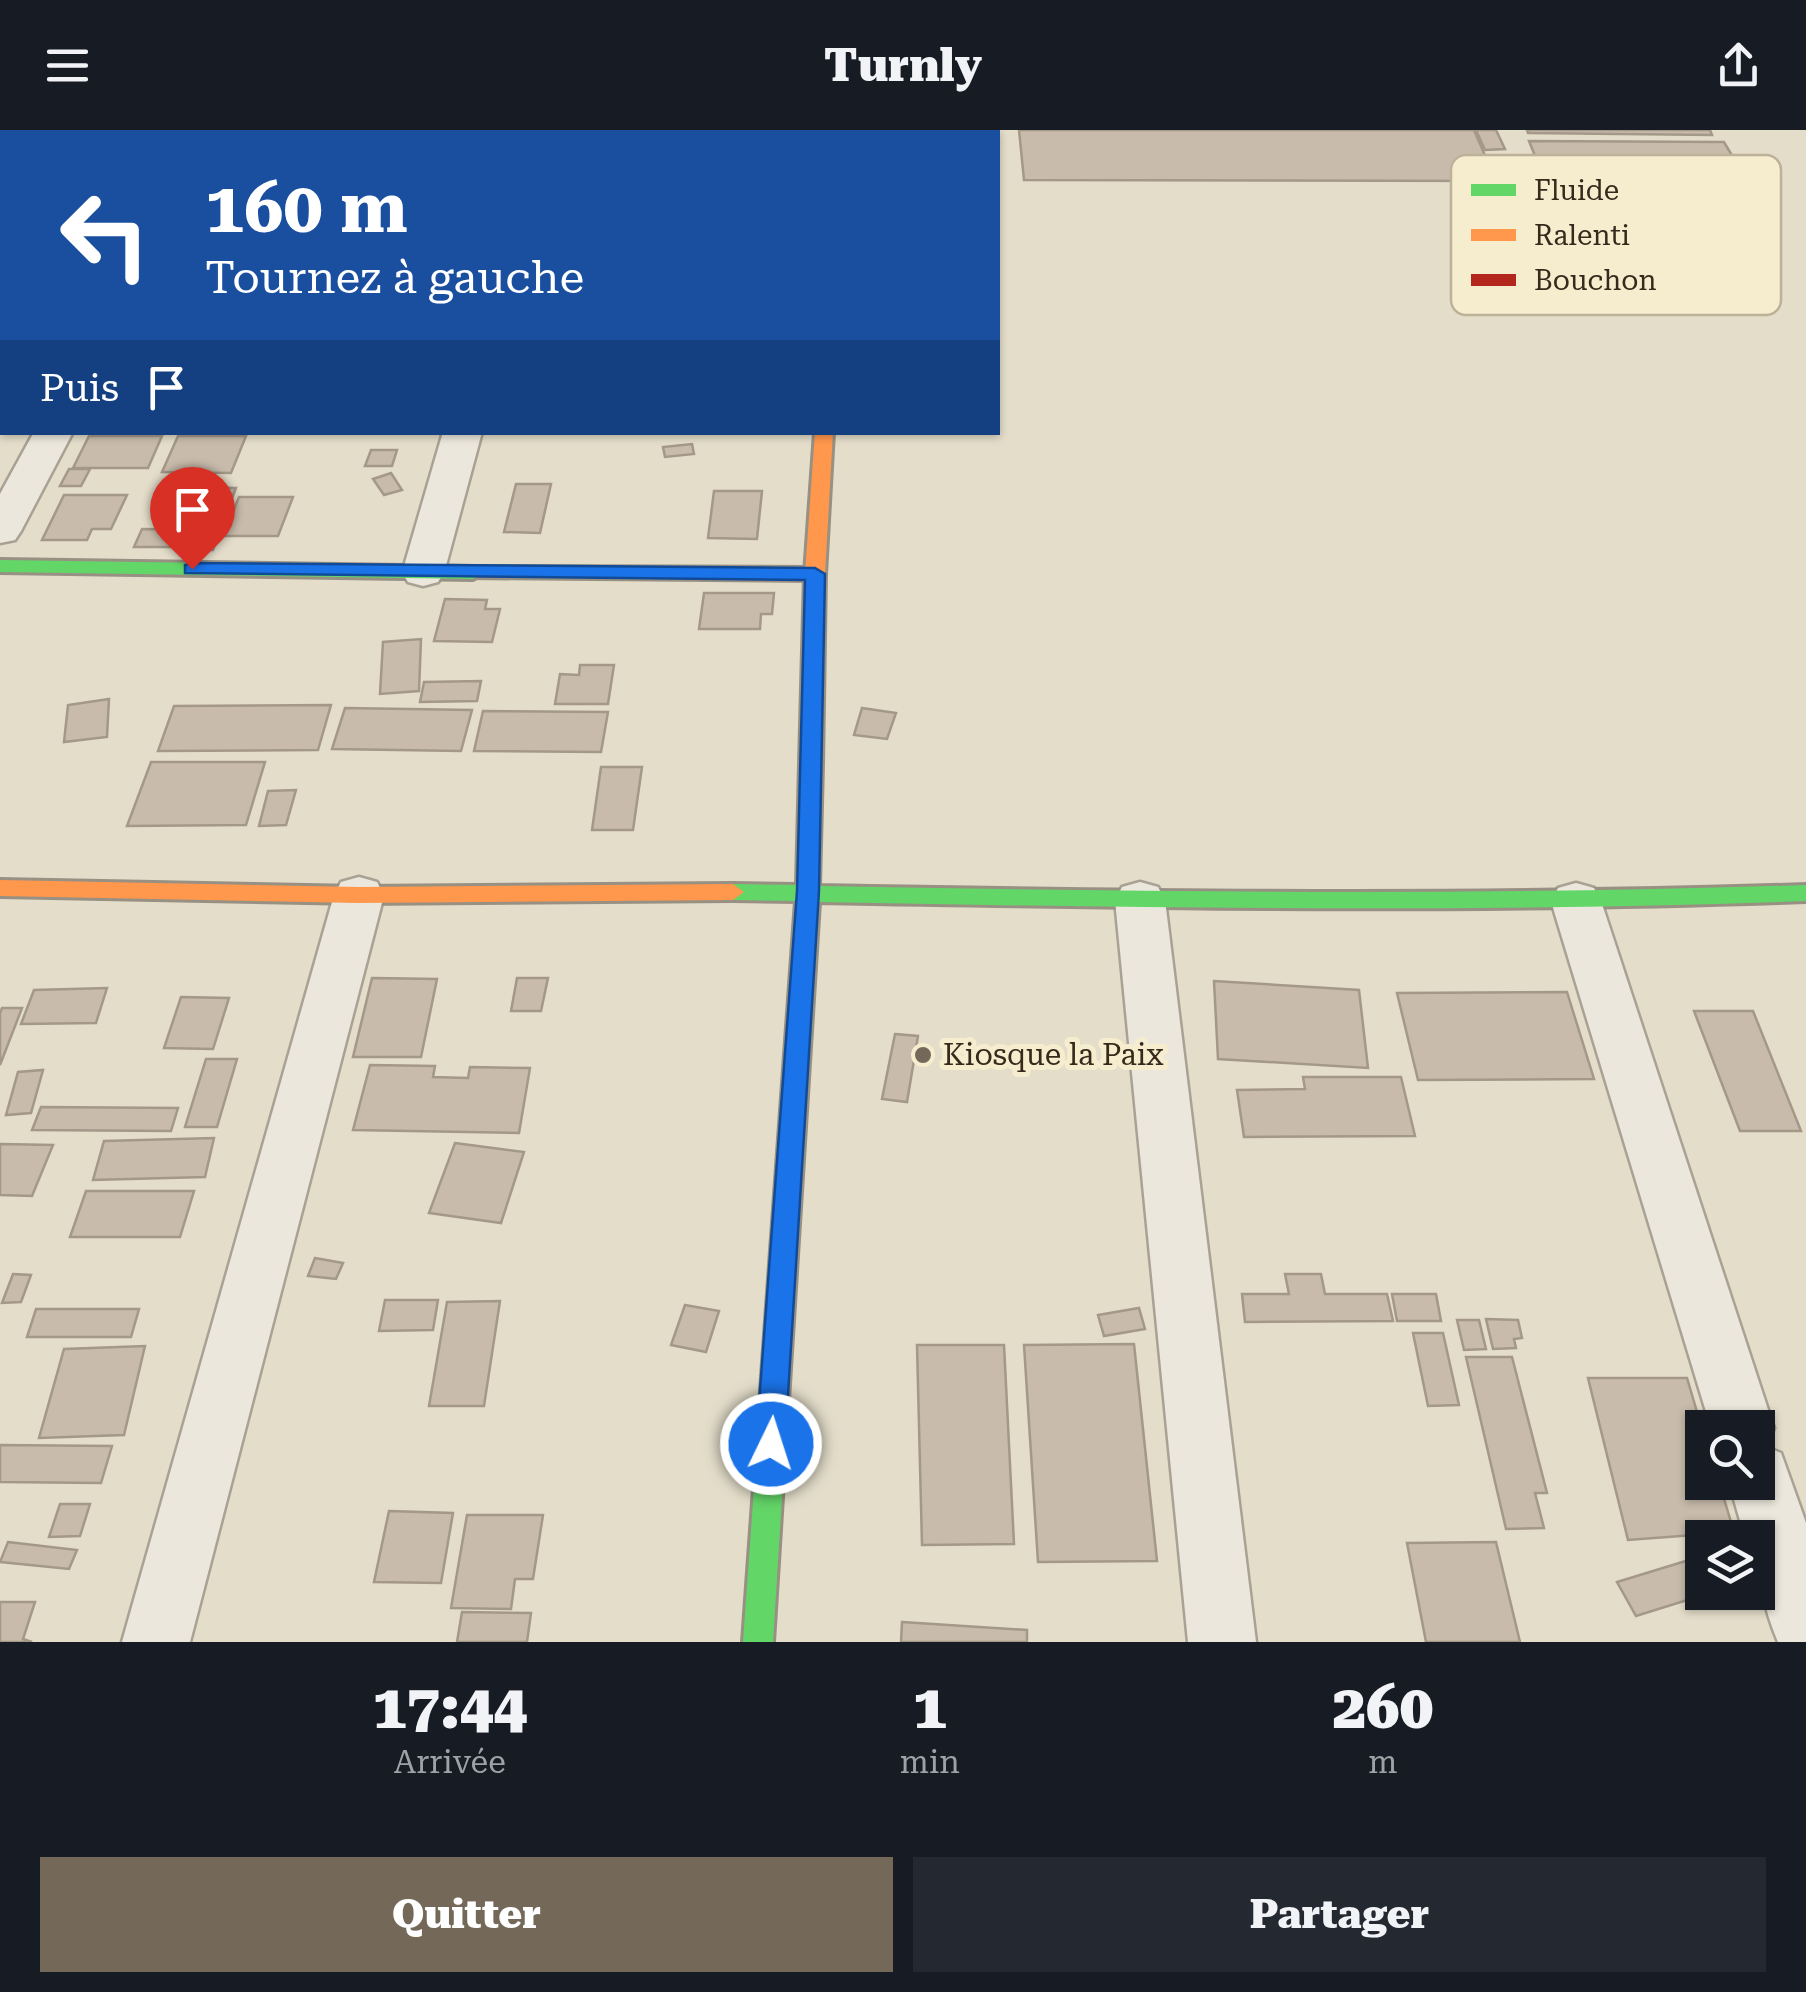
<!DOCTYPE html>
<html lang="fr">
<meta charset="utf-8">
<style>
:root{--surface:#171b24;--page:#242831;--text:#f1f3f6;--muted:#9ea1a6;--accent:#746959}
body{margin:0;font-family:"Roboto Serif",serif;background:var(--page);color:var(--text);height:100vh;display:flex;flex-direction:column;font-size:38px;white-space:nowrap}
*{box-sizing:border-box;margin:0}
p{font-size:32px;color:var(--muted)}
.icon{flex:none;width:55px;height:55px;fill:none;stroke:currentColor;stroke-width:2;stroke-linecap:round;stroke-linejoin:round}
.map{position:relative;height:1512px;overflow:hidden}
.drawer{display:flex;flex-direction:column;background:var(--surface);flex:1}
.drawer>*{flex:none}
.banner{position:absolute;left:0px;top:0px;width:1000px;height:305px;box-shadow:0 2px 8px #0004;background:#1a4fa0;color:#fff;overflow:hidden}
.buttons{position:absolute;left:1685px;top:1280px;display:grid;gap:20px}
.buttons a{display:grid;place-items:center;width:90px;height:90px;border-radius:0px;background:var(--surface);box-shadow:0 2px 8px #0004;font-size:50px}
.pin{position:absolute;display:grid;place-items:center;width:85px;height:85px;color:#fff;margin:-102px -42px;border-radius:50% 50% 50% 0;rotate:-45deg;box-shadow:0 0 10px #0007}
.pin .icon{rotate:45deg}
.me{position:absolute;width:110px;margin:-55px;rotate:4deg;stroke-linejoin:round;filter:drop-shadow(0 0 8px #0008)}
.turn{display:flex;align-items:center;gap:35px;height:210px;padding:0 40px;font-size:45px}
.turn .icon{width:130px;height:130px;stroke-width:2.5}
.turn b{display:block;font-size:70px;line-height:85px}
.then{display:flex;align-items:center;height:95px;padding:0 40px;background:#0003;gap:20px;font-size:38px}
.eta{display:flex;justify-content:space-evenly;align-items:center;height:170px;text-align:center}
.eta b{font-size:60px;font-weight:800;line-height:70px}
.cta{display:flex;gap:20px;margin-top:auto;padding:20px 40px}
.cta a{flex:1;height:115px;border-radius:0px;background:var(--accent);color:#fff;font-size:40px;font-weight:800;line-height:115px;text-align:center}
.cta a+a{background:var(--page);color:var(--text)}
header{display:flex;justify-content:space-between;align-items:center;height:130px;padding:0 40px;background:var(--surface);font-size:45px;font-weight:800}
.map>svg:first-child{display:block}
.building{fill:#c8bbab;stroke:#a49889;stroke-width:2.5}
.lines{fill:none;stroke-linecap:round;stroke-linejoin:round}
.street-casing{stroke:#a9a294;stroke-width:5}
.fast-casing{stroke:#989183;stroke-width:6}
.slow-casing{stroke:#989183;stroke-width:6}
.jam-casing{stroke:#989183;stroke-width:6}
.street{fill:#ebe7dc;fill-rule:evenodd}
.fast{fill:#63d668;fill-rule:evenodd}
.slow{fill:#ff974d;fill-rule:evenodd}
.jam{fill:#b3261e;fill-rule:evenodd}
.route{fill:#1a73e8;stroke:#114b97;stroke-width:2.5}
.poi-dot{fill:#746959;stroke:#f6edcf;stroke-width:4}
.labels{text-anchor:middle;stroke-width:10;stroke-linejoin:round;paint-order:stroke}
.poi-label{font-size:30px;fill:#372a1c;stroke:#f6edcf;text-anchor:start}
.key{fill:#f6edcf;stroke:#bdb299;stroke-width:2.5}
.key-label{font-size:28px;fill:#372a1c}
</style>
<header><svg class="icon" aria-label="menu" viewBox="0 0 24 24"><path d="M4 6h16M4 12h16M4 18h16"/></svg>Turnly<svg class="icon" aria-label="share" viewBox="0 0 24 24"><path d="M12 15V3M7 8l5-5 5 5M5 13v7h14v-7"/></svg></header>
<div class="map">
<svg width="1806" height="1512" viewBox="0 0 1806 1512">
<rect width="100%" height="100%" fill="#e4ddca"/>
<g class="building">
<polygon points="1019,0 1474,0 1496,51 1024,50"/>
<polygon points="1476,0 1496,0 1505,19 1485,20"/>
<polygon points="1527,0 1710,0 1712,5 1528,3"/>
<polygon points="1529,11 1724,12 1758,69 1552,68"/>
<polygon points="89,306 162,306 148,338 73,338"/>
<polygon points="178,306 246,306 231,343 162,342"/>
<polygon points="692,314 694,324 665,327 663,317"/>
<polygon points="371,320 397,320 392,336 365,336"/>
<polygon points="69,339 90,339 81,356 60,356"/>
<polygon points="391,343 402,360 384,365 373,349"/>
<polygon points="516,354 551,354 540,403 504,402"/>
<polygon points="176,357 236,358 220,398 192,398 193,394 160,394"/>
<polygon points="714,361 762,361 757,409 708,408"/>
<polygon points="64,365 127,365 111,399 92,399 87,410 42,410"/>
<polygon points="239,367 293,367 278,406 223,406"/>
<polygon points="142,399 221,400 213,420 195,420 196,417 134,417"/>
<polygon points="704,463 774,463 772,484 761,484 760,499 699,499"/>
<polygon points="445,469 487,470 485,479 500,479 492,512 434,511"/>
<polygon points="421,509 419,561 380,564 383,512"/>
<polygon points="580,535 614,535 608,574 555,574 560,544 579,545"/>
<polygon points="481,551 477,571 420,572 424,552"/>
<polygon points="109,569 107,607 64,612 68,575"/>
<polygon points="331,575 318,620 158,621 174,576"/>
<polygon points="345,578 472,580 461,621 332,619"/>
<polygon points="862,578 896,583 887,609 854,605"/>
<polygon points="483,581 608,582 601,622 474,621"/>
<polygon points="151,632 265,632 246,695 127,696"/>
<polygon points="601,637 642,637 633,700 592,700"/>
<polygon points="296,660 286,695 259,696 268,661"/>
<polygon points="372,848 437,849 421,927 353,927"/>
<polygon points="517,848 548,848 541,881 511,881"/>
<polygon points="1214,851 1359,860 1368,938 1218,929"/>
<polygon points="107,858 96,893 21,894 34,860"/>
<polygon points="1567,862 1594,949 1418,950 1397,863"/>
<polygon points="181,867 229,868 213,919 164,918"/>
<polygon points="2,878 22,878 0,935 0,883"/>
<polygon points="1694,881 1753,881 1801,1001 1740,1001"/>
<polygon points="895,904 918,906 907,972 882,969"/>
<polygon points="206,929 237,929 217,997 185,997"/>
<polygon points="370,935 435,936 433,947 468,948 470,937 530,938 519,1003 353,1000"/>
<polygon points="43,940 31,983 6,985 18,942"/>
<polygon points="1303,947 1401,947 1415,1006 1244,1007 1237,960 1305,959"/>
<polygon points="41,977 178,978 171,1001 32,1000"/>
<polygon points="214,1008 205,1047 93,1050 104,1011"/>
<polygon points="455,1013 524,1022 501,1093 429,1083"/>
<polygon points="0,1014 53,1015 32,1066 0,1065"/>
<polygon points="86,1061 194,1061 180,1107 70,1107"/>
<polygon points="315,1128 343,1133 336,1149 308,1146"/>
<polygon points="13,1144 31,1145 21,1172 2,1173"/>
<polygon points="1285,1144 1321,1144 1325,1164 1387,1164 1393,1191 1245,1192 1242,1164 1289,1164"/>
<polygon points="1392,1164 1436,1164 1441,1191 1397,1191"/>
<polygon points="385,1170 438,1170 433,1200 379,1201"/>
<polygon points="500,1171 484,1276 429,1276 447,1172"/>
<polygon points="685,1175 719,1181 706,1222 671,1215"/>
<polygon points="1139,1178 1145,1199 1104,1206 1098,1185"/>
<polygon points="36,1179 139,1179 131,1207 27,1207"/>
<polygon points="1486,1189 1518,1190 1522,1208 1514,1209 1516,1218 1493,1219"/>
<polygon points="1457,1190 1479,1190 1486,1219 1464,1220"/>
<polygon points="1413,1203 1443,1203 1459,1275 1428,1276"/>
<polygon points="1134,1214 1157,1431 1038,1432 1024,1215"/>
<polygon points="917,1215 1004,1215 1014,1414 922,1415"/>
<polygon points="145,1216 124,1305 39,1308 64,1219"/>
<polygon points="1466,1227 1512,1227 1547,1363 1535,1363 1544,1398 1506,1399"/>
<polygon points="1588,1248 1687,1248 1702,1299 1702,1352 1719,1352 1734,1402 1628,1410"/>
<polygon points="0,1315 112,1316 101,1353 0,1352"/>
<polygon points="60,1374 90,1374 80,1406 49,1407"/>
<polygon points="389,1381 453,1383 441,1453 374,1452"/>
<polygon points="467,1385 543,1385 533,1449 515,1449 511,1479 451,1478"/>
<polygon points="8,1412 77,1420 69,1439 0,1432"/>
<polygon points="1496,1412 1520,1512 1426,1512 1407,1413"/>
<polygon points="1702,1426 1702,1462 1713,1462 1636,1486 1617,1452"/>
<polygon points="0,1472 35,1472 23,1509 32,1512 0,1512"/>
<polygon points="462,1482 531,1483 527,1512 457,1512"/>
<polygon points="902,1492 1027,1500 1027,1512 901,1512"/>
</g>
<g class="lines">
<g class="street-casing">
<g id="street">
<rect x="829" y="0" width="32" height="2"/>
<rect x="0" y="13" width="2" height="20"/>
<polygon points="34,302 73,302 21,401 15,410 0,413 0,364"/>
<polygon points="443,302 482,302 444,443 438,452 423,456 408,452 402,443"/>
<polygon points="359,747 377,752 384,765 190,1512 122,1512 334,765 341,752"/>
<polygon points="1140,752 1158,757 1165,770 1256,1512 1188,1512 1115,770 1122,757"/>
<path d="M 1576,753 L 1594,758 L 1601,771 L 1774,1298 L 1766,1317 L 1781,1323 L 1806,1393 L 1806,1512 L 1778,1512 C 1763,1477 1758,1445 1758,1408 L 1745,1408 L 1729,1352 L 1758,1352 L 1758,1298 L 1711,1298 L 1551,771 L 1558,758 Z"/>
</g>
</g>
<g class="fast-casing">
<g id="fast">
<polygon points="0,430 473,437 483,443 473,449 0,442"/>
<path d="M 811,627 L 822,634 L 819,756 C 1148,762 1477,766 1806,755 L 1806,771 C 1477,783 1148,778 819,772 L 773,1512 L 743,1512 L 796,771 L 733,770 L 722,762 L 733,754 L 797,755 L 800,634 Z"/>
</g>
</g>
<g class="slow-casing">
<g id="slow">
<polygon points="815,302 833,302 825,444 822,634 811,641 800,634 805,444"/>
<polygon points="0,750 359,757 733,754 744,762 733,770 359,773 0,766"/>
</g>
</g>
<g class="jam-casing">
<polygon id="jam" points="473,437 815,438 825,444 815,450 466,447 466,439"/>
</g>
<use href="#street" class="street"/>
<use href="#fast" class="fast"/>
<use href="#slow" class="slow"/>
<use href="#jam" class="jam"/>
</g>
<polygon class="route" points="192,433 815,438 825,444 819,761 785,1314 781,1324 771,1328 761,1324 756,1314 797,761 805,450 185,443 185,435"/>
<circle class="poi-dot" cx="923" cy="925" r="10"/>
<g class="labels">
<g class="poi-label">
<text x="943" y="935">Kiosque la Paix</text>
</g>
</g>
<rect x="1451" y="25" width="330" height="160" rx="15" class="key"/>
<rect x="1471" y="54" width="45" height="12" fill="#63d668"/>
<rect x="1471" y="99" width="45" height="12" fill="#ff974d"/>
<rect x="1471" y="144" width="45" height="12" fill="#b3261e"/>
<g class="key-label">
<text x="1534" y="70">Fluide</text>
<text x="1534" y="115">Ralenti</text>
<text x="1534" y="160">Bouchon</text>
</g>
</svg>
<div class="buttons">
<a><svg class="icon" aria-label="search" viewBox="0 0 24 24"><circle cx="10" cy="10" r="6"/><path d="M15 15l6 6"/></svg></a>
<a><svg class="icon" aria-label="layers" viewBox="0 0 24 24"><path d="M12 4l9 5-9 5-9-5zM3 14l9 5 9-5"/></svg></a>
</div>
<div class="pin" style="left:192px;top:439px;background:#d93025"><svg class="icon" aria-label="arrive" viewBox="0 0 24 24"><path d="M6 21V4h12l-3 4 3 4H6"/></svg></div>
<svg class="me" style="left:771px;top:1314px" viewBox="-20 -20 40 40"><circle r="17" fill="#1a73e8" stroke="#fff" stroke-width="3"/><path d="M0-11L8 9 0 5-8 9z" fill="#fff"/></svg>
<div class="banner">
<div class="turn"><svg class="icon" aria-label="left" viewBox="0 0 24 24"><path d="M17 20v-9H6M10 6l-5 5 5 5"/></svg><div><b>160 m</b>Tournez à gauche</div></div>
<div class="then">Puis<svg class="icon" aria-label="arrive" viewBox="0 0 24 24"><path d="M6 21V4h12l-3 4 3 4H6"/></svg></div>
</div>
</div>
<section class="drawer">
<div class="eta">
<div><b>17:44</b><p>Arrivée</p></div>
<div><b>1</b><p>min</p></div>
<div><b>260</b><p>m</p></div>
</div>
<div class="cta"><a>Quitter</a><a>Partager</a></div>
</section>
